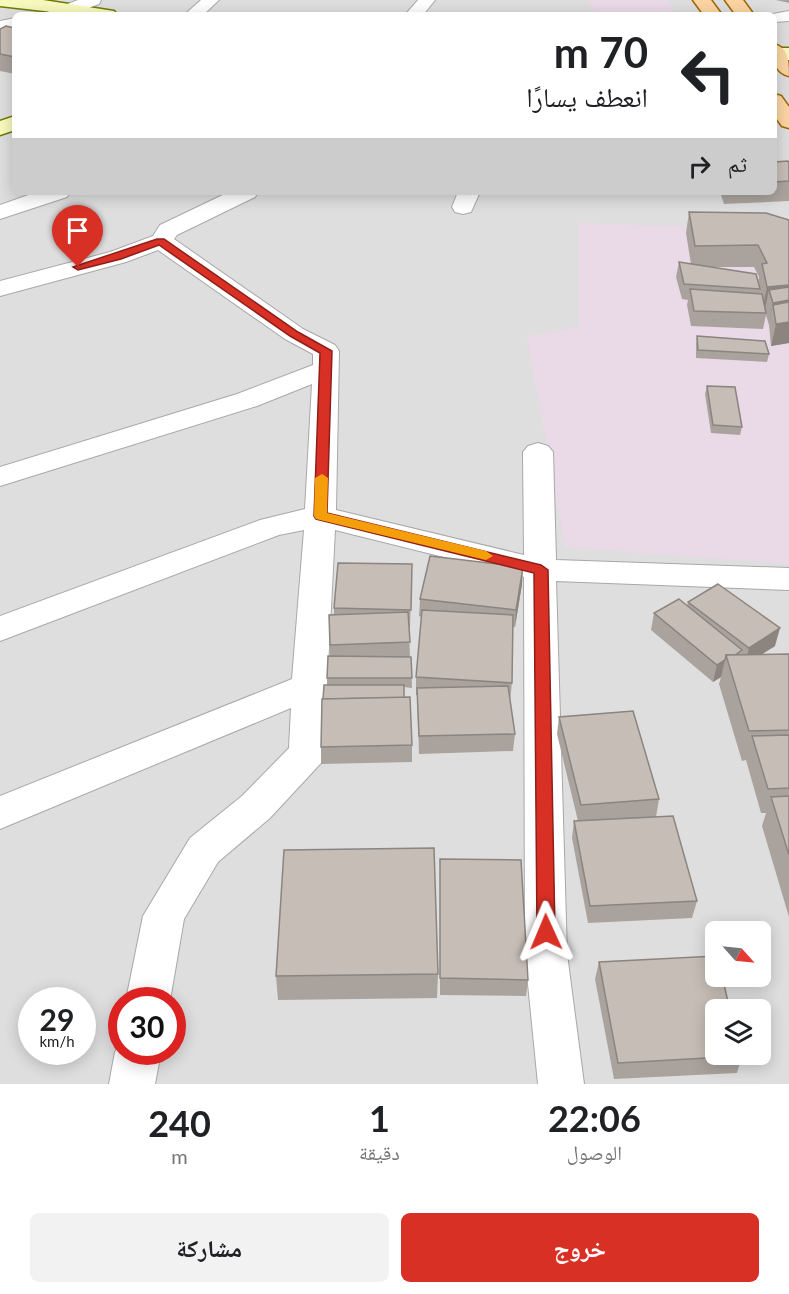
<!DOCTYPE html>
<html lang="ar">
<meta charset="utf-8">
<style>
:root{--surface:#fff;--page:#f2f2f2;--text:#202124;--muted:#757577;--accent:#d93025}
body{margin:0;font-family:Lato,"Noto Naskh Arabic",sans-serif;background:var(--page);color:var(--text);direction:rtl;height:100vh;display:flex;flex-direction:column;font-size:22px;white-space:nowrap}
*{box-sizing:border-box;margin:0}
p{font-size:20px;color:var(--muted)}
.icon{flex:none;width:33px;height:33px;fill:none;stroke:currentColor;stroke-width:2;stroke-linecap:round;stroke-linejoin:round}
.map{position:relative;height:1084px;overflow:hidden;direction:ltr}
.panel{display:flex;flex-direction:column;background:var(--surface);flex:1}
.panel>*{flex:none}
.top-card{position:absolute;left:12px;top:12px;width:765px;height:183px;border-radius:9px;box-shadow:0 3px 15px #0003;direction:rtl;background:#fff;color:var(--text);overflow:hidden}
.needle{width:39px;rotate:117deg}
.fabs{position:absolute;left:705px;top:921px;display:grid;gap:12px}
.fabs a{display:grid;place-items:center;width:66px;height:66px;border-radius:9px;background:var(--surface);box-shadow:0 3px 15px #0003;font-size:30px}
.speed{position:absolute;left:18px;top:987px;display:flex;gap:12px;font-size:30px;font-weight:700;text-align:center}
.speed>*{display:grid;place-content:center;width:78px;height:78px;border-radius:50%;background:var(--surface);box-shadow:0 3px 15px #0003;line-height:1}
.speed small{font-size:15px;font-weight:400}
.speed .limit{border:9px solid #d22;background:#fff;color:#111}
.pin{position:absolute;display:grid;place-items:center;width:51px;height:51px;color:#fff;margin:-62px -26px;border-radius:50% 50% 50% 0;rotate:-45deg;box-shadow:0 0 6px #0007}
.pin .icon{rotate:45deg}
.me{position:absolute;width:66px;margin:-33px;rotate:359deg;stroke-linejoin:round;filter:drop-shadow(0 0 4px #0008)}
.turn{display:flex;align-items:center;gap:21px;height:126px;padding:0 30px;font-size:27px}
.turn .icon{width:78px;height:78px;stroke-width:2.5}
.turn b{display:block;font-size:42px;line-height:51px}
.then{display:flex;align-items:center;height:57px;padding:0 30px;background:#0003;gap:12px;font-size:22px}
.eta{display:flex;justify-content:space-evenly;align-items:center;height:102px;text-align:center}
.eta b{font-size:36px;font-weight:700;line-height:42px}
.primary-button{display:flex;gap:12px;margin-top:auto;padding:12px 30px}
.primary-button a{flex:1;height:69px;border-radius:9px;background:var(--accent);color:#fff;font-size:24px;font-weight:700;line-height:69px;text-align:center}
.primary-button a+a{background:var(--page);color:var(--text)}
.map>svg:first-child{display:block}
.residential{fill:#dfdede;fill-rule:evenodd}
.industrial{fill:#ead9e7}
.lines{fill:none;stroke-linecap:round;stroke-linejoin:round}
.street-casing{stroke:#a8a8a8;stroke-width:2}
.secondary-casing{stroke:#6d7a06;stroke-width:3}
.primary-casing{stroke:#9c6801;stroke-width:3}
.street{fill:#fff;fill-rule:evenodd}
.secondary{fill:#f7f9bd;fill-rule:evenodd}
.primary{fill:#fbd4a2;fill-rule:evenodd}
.wall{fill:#aaa39d;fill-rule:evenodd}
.shaded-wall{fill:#8b847f}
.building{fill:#c6bdb6;stroke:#8b847f;stroke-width:1.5}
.route{fill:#d93025;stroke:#8d1f18;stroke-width:1.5}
.slow{fill:#f59e0b}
</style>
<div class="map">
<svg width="789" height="1084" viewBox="0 0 789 1084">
<rect width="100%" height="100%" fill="#f1eee7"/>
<path class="residential" d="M 0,0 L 789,0 L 789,1084 L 0,1084 ZM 15,15 L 774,15 L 774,192 L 15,192 ZM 716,932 L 760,932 L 760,976 L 716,976 ZM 32,1000 L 82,1000 L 82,1052 L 32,1052 ZM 122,1000 L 172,1000 L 172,1052 L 122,1052 ZM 716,1010 L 760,1010 L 760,1054 L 716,1054 Z"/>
<g class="industrial">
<polygon points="587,0 668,0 677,15 596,15"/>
<polygon points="579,223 789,230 789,564 565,547 527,336 579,327"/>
</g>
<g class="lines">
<g class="street-casing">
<g id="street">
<polygon points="78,0 101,0 99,4 70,15 46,15 49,11"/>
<polygon points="201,0 219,0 203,15 184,15"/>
<polygon points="418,0 435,0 423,15 405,15"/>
<polygon points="789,11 789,21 774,22 774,15 767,15"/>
<polygon points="15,18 15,28 0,31 0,21"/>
<polygon points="37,192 70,192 67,197 0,219 0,205"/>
<polygon points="229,192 258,192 255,197 177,235 174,239 303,329 335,345 339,351 336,510 524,555 523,452 528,446 538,443 548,446 553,452 556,560 789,568 789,590 556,581 567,954 584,1084 538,1084 525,954 524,577 335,530 327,686 327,753 321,763 270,818 218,862 184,919 170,1000 126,1000 143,916 190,838 242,796 289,748 291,708 0,829 0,796 292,679 304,530 279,535 0,641 0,616 260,520 305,509 312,384 257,406 0,486 0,467 237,394 313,365 313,354 285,339 158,250 126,262 0,296 0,281 110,252 153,236 160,225"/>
<polygon points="458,192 480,192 471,212 463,214 455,212 452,207"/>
<polygon points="122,1038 122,1052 161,1052 155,1084 109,1084 115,1052"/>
</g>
</g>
<g class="secondary-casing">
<g id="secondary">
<polygon points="0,0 43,0 114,11 117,15 79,15 0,6"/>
<rect x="774" y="48" width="15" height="12"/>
<polygon points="15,116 15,130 0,135 0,121"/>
</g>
</g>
<g class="primary-casing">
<g id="primary">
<polygon points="693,0 711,0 722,15 704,15"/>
<polygon points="725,0 743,0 754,15 736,15"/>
<path d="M 774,44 C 789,48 789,62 789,76 C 773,72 774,58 774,44 Z"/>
<polygon points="774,94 781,96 789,107 789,128 782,126 774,115"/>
</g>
</g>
<use href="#street" class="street"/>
<use href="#secondary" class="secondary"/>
<use href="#primary" class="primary"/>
</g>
<g class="wall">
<polygon points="776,0 789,0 789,3"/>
<polygon points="15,28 15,74 0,71 0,29"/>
<polygon points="774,162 789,163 789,201 724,204 720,192 774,192"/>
<path d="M 689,212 L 789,220 L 789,343 L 771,346 L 769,325 L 766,315 L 763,329 L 691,326 L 687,305 L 688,300 L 682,299 L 676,277 L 679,262 L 691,264 L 686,233 ZM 711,267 L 754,267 L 759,277 L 758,282 Z"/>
<polygon points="697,336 769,354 767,362 696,358 696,344"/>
<polygon points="707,386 742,427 740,435 711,433 705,394"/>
<polygon points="412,564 410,627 409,627 410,657 411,657 412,688 404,687 404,698 412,745 412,762 321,764 321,747 323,699 327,685 327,678 330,656 329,615 334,615 334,608"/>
<polygon points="522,584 515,627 513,627 512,683 510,701 515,734 513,751 419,754 417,695 416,695 416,677 422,617 419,616 420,599"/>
<polygon points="688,602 775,646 762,654 789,654 789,917 762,826 766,813 761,813 746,760 742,761 719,684 721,677 713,682 651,630 654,613 687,606"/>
<polygon points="559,717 659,799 656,817 631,818 697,901 692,918 588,923 572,838 574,821 578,821 557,734"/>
<polygon points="440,859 528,980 526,996 440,995"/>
<polygon points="599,962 742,1056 737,1073 614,1079 595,979"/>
<polygon points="438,974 437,998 278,1000 276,976"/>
</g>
<g class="shaded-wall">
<polygon points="789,285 789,321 773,305 768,325 773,303 769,290 765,309 762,309 767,287"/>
<polygon points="789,322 789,343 771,346 776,324"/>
<polygon points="523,567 522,584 515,627 516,610"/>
<polygon points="780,628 775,646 745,665 749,648"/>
<polygon points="725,660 721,677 713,682 717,665"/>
</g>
<g class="building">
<polygon points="6,26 15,28 15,57 0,54 0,29"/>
<polygon points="788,161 789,163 789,181 774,182 774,162"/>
<polygon points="689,212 766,213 789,220 789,285 767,287 762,264 767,263 758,245 695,246"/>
<polygon points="679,262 756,274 760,289 684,284"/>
<polygon points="789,287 789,300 773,303 769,290"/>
<polygon points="690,289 762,294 766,313 694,311"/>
<polygon points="789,302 789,322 776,324 773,305"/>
<polygon points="697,336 765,341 769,354 698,350"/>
<polygon points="707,386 735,387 742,427 713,425"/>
<polygon points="430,556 523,567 516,610 420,599"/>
<polygon points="338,563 412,564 411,610 334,608"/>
<polygon points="718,584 780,628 749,648 688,602"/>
<polygon points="679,599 742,650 735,655 726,655 725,660 717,665 654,613"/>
<polygon points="422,610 513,615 512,683 416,677"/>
<polygon points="408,612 410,642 330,645 329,615"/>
<polygon points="789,654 789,730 749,731 726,655"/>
<polygon points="328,656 411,657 412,678 327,678"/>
<polygon points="324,685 404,685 404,698 323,699"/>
<polygon points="508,686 515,734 419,736 417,688"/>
<polygon points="410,697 412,745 321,747 322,699"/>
<polygon points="633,711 659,799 581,805 559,717"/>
<polygon points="789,735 789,788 768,789 752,736"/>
<polygon points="789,796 789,855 771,797"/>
<polygon points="673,816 697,901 590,906 574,821"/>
<polygon points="434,848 438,974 276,976 284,850"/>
<polygon points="440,859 521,860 528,980 440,978"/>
<polygon points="716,956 716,976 722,976 730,1010 716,1010 716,1054 742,1054 742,1056 618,1063 599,962"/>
</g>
<polygon class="route" points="157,239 164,239 298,332 332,351 327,513 541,565 548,570 555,932 552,937 546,940 540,937 537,932 534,573 316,519 314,516 320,353 290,336 159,245 121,259 78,270 73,267"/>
<polygon class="slow" points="322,474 328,478 327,513 486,551 493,556 486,560 316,519 314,516 315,478"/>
</svg>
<div class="fabs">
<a><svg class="needle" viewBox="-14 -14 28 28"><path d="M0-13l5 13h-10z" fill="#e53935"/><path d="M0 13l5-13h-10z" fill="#757577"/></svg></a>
<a><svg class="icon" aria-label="layers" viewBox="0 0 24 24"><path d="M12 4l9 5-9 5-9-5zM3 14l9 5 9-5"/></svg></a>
</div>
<div class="speed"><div>29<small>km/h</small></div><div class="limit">30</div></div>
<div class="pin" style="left:78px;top:267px;background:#d93025"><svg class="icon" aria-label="arrive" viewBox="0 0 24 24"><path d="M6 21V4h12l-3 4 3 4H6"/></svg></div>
<svg class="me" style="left:546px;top:932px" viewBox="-20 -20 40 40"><path d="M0-17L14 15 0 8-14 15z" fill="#d93025" stroke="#fff" stroke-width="4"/></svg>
<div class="top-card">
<div class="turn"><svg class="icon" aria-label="left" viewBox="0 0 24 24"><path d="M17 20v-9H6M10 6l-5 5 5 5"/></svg><div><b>70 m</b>انعطف يسارًا</div></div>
<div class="then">ثم<svg class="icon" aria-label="right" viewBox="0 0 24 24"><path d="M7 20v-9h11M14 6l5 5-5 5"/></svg></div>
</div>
</div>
<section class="panel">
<div class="eta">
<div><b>22:06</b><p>الوصول</p></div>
<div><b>1</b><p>دقيقة</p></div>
<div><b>240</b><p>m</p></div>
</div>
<div class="primary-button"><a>خروج</a><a>مشاركة</a></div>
</section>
